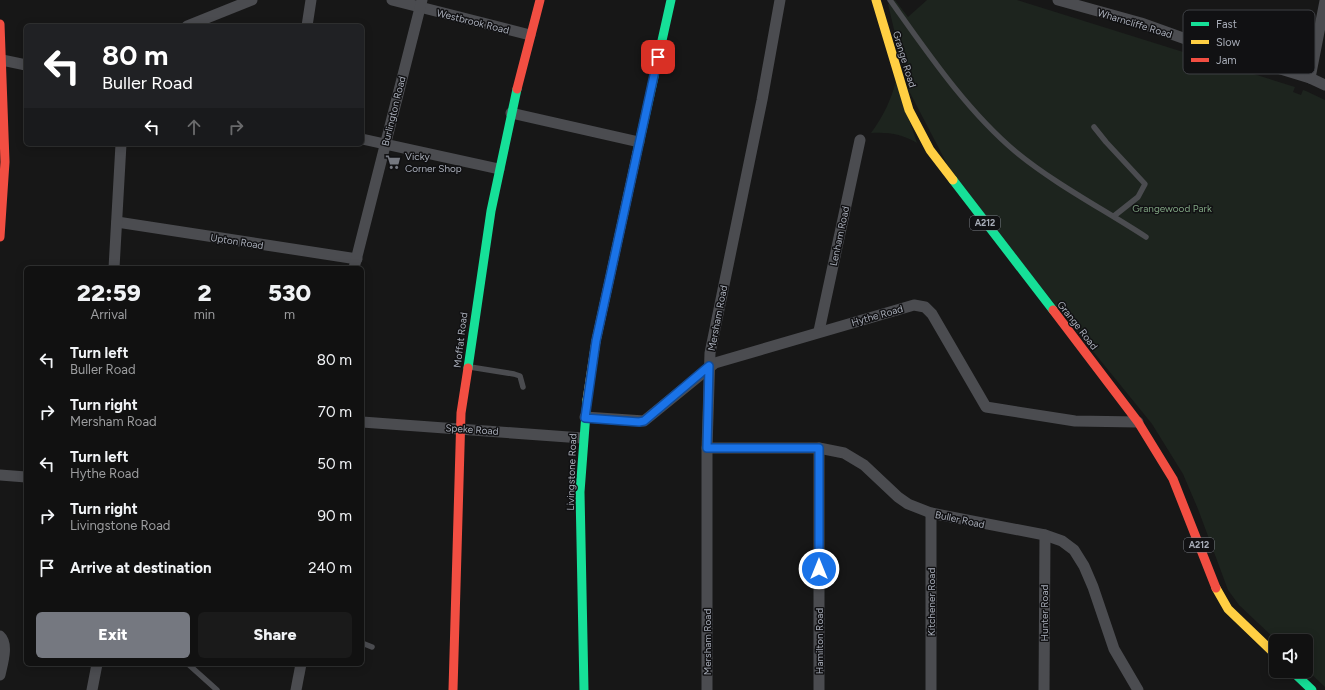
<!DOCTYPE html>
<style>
:root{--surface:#111;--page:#1a1a1a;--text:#f1f3f6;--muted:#9c9d9f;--line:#303131;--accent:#757880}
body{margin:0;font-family:Figtree,sans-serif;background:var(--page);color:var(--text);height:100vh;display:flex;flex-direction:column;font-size:15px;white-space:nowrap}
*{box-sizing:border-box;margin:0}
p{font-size:13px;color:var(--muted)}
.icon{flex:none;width:22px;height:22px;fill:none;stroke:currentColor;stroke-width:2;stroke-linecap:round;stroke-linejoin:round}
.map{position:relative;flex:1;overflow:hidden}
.panel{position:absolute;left:24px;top:266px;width:340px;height:400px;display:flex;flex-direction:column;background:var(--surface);border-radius:6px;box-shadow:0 2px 10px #0003,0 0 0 1px var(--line)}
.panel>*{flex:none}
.hud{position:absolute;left:24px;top:24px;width:340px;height:122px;border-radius:6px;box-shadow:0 2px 10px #0003,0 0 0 1px var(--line);background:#202124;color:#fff;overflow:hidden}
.tools{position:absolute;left:1269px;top:634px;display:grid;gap:8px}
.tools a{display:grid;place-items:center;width:44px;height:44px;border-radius:6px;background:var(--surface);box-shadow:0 2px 10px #0003,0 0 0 1px var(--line);font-size:20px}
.pin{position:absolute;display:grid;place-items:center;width:34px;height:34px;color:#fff;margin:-17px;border-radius:8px;box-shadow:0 2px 6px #0006}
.me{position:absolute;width:44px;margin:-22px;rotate:0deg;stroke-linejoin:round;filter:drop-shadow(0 0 3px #0008)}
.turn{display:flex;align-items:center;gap:14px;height:84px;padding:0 12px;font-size:18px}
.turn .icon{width:52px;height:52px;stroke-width:2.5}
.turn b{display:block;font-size:28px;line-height:34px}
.lanes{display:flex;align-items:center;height:38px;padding:0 12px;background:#0003;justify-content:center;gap:20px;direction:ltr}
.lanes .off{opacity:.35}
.eta{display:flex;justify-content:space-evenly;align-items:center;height:68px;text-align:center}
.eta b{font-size:24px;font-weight:800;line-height:28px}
.button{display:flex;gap:8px;margin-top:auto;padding:8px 12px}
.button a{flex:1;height:46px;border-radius:6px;background:var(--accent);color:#fff;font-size:16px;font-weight:800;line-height:46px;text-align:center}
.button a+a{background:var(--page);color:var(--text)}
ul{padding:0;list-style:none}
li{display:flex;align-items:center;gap:12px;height:52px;padding:0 12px}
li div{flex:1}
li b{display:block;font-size:15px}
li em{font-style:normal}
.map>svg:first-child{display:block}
.green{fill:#1d241e}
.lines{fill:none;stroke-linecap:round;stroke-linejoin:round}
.lane{stroke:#4b4c50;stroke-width:5.5}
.street{stroke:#4b4c50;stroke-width:11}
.fast{stroke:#16e098;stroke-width:9}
.slow{stroke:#ffcf43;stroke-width:9}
.jam{stroke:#f24e42;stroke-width:9}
.route-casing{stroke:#114b97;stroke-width:10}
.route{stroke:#1a73e8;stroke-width:7}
.labels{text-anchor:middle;stroke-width:3;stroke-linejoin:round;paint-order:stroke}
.shield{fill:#111113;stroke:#7b7e86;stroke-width:1}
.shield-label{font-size:9px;font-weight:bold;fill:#a8adb8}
.street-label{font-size:10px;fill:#a8adb8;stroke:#111113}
.poi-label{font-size:10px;fill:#a8adb8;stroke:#111113;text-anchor:start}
.park-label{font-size:10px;fill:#7fa381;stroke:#111113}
.key{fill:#111113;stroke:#3e4045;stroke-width:1}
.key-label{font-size:11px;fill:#a8adb8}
</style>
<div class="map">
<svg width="1325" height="690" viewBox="0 0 1325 690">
<rect width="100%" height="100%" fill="#171717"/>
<g class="green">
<polygon points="895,0 908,17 927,0 1017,0 1295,87 1293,92 1301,95 1303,90 1306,91 1325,100 1325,687 1306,669 1306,641 1277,641 1239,605 1228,590 1198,509 1183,474 1152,424 958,185 908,89 888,4"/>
<path d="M 896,81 L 917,143 C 902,134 889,132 871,133 C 883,117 891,100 896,81 Z"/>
</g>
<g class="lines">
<g class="lane">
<path d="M 890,0 C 927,52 967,111 1016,152 C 1055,184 1103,209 1146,237"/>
<polyline points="1094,127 1106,142 1145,184 1138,197 1114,216"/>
<polyline points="470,367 514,374 520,376 523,387"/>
<polyline points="362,643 372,647"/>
<polyline points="188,664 217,690"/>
<polyline points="332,664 342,664"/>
</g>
<g class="street">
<polyline points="392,0 530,35"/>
<polyline points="1058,0 1141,23 1208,47 1310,78 1325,85"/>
<polyline points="187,26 252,0"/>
<polyline points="307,26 311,0"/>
<polyline points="2,60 26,65"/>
<polyline points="1310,78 1325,1"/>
<polyline points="511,113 639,142"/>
<polyline points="362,139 499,169"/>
<polyline points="117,222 357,259"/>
<polyline points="114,268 121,144"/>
<polyline points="354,268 422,0"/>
<polyline points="819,331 860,140"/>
<polyline points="585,417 644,421 715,363 914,305 925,307 932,314 986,407 1075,421 1138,422"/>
<polyline points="362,422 582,438"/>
<polyline points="707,448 819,448 844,453 864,465 898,497 908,504 931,513 1045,535 1062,541 1074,550 1084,566 1093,587 1114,649 1138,690"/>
<polyline points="819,448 819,690"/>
<polyline points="0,475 26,477"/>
<path d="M 0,636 C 9,644 2,665 0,675"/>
<polyline points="92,690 97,664"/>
<polyline points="296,690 301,664"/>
<polyline points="707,690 707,448 710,353 762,100 780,0"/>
<polyline points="931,690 931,513"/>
<polyline points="1044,690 1045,535"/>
</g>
<g class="fast">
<polyline points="637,153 671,0"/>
<polyline points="953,180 1053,310"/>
<polyline points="468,368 491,211 517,89"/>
<polyline points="1292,671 1312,690"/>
<polyline points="584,690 580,492 587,400"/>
</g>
<g class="slow">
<polyline points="876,0 909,110 930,150 953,180"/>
<polyline points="587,400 596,341 637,153"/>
<polyline points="1216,588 1228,609 1276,655"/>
</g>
<g class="jam">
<polyline points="0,24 5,162 0,237"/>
<polyline points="517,89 540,0"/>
<polyline points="1053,310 1138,422 1173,479 1216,588"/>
<polyline points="453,690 461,413 468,368"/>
</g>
</g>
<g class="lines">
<g class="route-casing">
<polyline id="route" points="658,57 596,341 585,418 639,422 644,421 709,366 707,448 819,448 819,569"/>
</g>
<use href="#route" class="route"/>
</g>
<defs>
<g id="supermarket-bare" transform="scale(1.2)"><path d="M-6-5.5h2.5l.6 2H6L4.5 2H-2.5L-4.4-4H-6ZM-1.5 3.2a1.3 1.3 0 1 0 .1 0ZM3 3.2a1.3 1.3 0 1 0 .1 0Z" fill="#757880" stroke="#111113" stroke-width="2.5" paint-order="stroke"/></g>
</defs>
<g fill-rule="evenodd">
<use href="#supermarket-bare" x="393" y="162"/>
</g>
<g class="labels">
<g class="shield">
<rect x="970" y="216" width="30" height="14" rx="3"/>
<rect x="1184" y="538" width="30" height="14" rx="3"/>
</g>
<g class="shield-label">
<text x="985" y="226">A212</text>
<text x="1199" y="548">A212</text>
</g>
<g class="street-label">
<text transform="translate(473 21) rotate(14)" y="4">Westbrook Road</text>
<text transform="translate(1135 23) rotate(17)" y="4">Wharncliffe Road</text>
<text transform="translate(905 59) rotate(73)" y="4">Grange Road</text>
<text transform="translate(393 111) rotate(-76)" y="4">Burlington Road</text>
<text transform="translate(839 236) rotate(-78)" y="4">Lenham Road</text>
<text transform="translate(237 241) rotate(9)" y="4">Upton Road</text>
<text transform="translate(877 315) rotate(-16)" y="4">Hythe Road</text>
<text transform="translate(717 318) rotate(-79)" y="4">Mersham Road</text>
<text transform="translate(1078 325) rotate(52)" y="4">Grange Road</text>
<text transform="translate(460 340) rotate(-83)" y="4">Moffat Road</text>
<text transform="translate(472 429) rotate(4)" y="4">Speke Road</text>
<text transform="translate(571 472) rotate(-88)" y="4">Livingstone Road</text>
<text transform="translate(960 519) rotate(12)" y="4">Buller Road</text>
<text transform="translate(931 602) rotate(-90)" y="4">Kitchener Road</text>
<text transform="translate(1044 613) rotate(-90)" y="4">Hunter Road</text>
<text transform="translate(819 641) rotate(-90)" y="4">Hamilton Road</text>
<text transform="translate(707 642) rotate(-90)" y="4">Mersham Road</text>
</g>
<g class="poi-label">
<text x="405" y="160">Vicky<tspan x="405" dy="12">Corner Shop</tspan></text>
</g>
<g class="park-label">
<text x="1172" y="212">Grangewood Park</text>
</g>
</g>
<rect x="1183" y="10" width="132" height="64" rx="6" class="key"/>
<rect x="1191" y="22" width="18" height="4" fill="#16e098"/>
<rect x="1191" y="40" width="18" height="4" fill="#ffcf43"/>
<rect x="1191" y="58" width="18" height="4" fill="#f24e42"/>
<g class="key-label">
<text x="1216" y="28">Fast</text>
<text x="1216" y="46">Slow</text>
<text x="1216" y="64">Jam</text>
</g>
</svg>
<div class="tools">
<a><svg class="icon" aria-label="sound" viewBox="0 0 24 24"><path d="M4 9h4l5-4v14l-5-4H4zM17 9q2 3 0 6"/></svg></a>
</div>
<div class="pin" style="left:658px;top:57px;background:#d93025"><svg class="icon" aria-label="arrive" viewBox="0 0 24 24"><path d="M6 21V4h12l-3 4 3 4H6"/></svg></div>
<svg class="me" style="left:819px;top:569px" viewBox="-20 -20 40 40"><circle r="17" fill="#1a73e8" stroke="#fff" stroke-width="3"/><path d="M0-11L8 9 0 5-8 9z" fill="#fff"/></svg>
<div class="hud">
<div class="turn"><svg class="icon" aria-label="left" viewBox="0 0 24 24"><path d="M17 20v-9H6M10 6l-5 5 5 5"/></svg><div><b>80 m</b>Buller Road</div></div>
<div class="lanes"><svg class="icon" aria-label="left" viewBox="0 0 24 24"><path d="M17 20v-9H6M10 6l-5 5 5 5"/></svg><svg class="icon off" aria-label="ahead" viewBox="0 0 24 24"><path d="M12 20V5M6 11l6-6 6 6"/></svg><svg class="icon off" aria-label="right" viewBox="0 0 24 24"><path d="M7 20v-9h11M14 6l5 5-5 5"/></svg></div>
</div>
<section class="panel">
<div class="eta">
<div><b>22:59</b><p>Arrival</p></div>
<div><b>2</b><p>min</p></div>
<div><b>530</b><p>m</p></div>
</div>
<ul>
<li><svg class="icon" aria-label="left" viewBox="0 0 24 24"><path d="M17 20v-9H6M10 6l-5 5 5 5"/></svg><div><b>Turn left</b><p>Buller Road</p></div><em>80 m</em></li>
<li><svg class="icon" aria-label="right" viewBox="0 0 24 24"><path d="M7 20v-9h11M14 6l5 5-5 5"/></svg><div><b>Turn right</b><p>Mersham Road</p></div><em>70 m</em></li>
<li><svg class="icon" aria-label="left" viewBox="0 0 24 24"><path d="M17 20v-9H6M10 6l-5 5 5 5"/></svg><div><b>Turn left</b><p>Hythe Road</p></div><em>50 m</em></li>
<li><svg class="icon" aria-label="right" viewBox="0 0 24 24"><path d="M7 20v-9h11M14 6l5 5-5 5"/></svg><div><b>Turn right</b><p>Livingstone Road</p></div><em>90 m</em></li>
<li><svg class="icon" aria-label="arrive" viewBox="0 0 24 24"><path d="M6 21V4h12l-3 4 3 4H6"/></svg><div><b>Arrive at destination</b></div><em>240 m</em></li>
</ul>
<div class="button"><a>Exit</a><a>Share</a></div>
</section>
</div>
